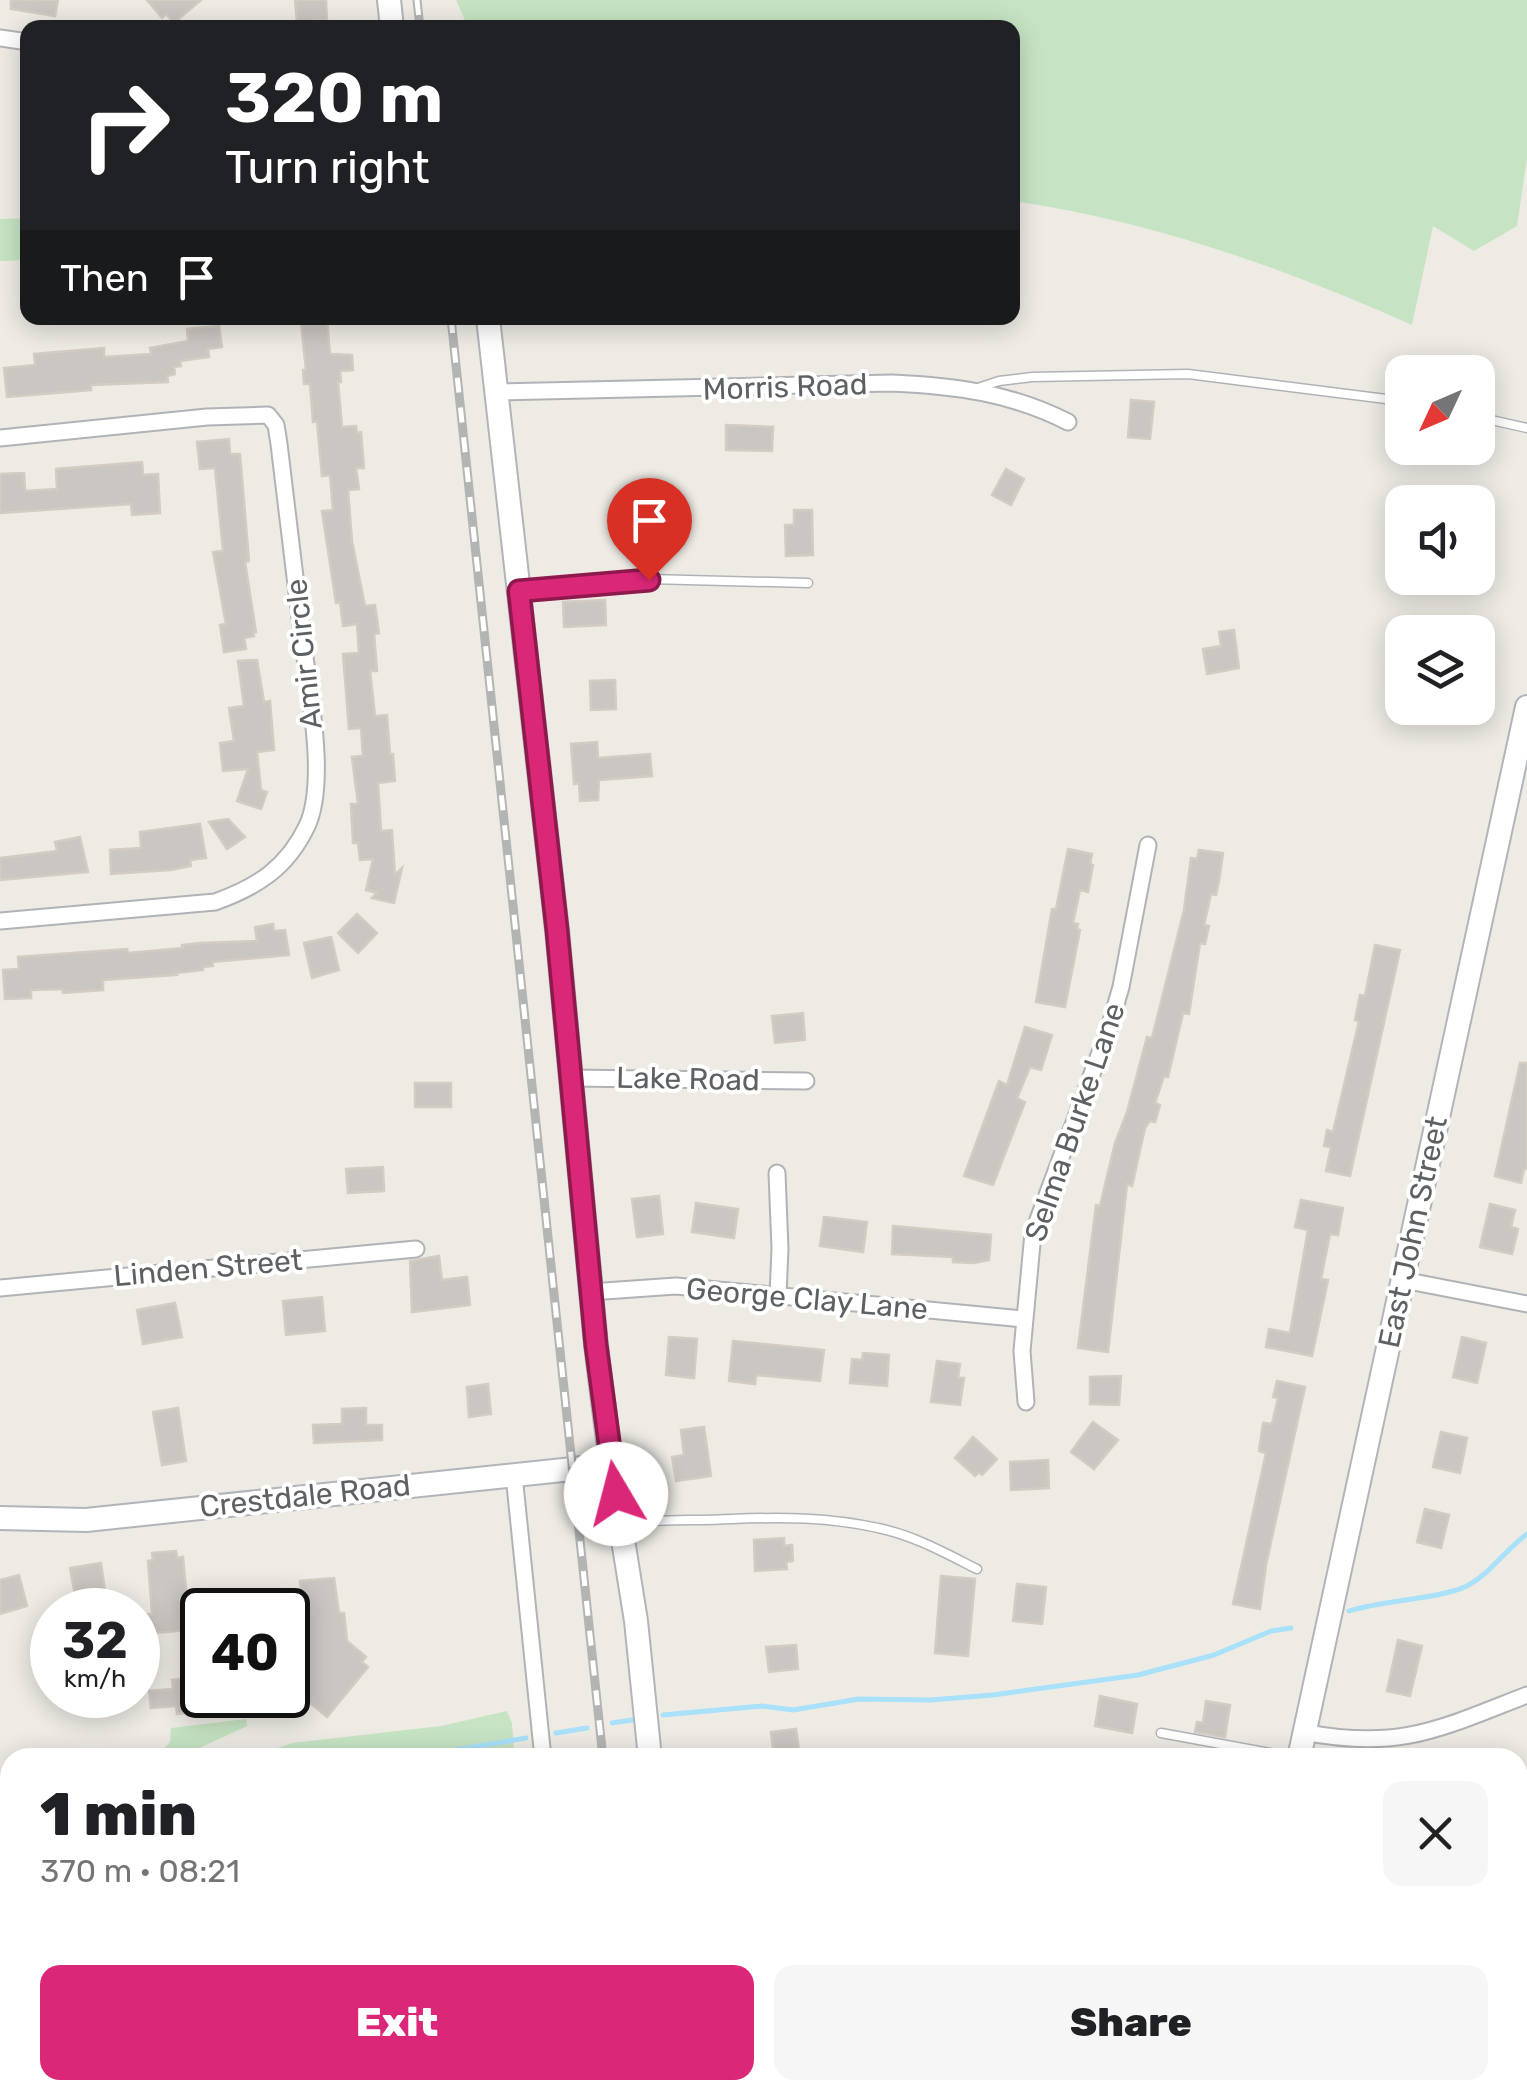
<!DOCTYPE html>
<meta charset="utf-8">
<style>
:root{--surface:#fff;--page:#f6f6f6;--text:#202124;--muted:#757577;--accent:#db2777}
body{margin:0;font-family:Rubik,sans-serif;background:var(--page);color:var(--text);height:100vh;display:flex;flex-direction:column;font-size:38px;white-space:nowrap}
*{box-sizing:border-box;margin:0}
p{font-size:32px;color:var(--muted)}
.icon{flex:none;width:55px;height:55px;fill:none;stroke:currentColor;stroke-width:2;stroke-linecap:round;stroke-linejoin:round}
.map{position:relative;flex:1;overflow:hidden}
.sheet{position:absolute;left:0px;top:1748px;width:1528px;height:352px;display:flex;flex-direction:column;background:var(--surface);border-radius:30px 30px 0 0;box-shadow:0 5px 25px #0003}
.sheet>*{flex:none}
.hud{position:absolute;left:20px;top:20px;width:1000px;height:305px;border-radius:20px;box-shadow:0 5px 25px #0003;background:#202124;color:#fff;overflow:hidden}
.needle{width:65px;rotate:226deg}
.buttons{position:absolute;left:1385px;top:355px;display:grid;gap:20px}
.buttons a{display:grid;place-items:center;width:110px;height:110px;border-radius:20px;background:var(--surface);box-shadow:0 5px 25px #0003;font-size:50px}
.speed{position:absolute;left:30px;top:1588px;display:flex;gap:20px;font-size:50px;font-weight:700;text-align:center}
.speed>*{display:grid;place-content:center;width:130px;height:130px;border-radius:50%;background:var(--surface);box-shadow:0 5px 25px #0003;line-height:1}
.speed small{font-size:25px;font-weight:400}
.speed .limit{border:5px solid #111;border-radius:15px;background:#fff;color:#111}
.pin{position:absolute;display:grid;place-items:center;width:85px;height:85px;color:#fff;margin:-102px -42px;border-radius:50% 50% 50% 0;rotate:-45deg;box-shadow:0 0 10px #0007}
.pin .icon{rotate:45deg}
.me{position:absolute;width:110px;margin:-55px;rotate:352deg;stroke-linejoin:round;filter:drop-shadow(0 0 8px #0008)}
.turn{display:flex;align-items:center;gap:35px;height:210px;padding:0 40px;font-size:45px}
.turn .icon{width:130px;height:130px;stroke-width:2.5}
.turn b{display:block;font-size:70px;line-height:85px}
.then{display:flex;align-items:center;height:95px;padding:0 40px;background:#0003;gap:20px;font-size:38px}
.round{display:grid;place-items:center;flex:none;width:105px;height:105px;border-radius:20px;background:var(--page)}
.overview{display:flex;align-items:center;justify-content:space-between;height:170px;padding:0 40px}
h1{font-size:60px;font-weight:800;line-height:75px}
.button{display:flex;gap:20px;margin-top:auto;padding:20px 40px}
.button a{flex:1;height:115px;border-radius:20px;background:var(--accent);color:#fff;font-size:40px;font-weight:800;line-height:115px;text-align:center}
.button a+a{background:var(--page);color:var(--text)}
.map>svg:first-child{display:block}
.industrial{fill:#dddad7}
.green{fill:#c6e4c3}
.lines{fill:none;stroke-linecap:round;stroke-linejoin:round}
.stream{stroke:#a9e0fa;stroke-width:5}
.building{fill:#cac6c1;stroke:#d2ccc3;stroke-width:2.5}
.lane-casing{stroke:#b0b3b6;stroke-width:11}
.street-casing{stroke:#b0b3b6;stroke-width:19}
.secondary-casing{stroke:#b1b5b9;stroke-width:26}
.lane{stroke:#fff;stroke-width:8}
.street{stroke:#fff;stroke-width:15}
.secondary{stroke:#fff;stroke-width:22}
.rail-casing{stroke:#b3b4b4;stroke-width:9}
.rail{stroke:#fff;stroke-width:5;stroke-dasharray:15;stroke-linecap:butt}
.route-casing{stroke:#8e194d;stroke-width:25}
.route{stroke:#db2777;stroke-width:18}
.labels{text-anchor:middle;stroke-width:8;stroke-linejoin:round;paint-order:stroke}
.street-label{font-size:30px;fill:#5d6164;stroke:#fff}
</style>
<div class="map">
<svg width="1527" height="2098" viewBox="0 0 1527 2098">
<rect width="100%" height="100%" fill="#eeebe5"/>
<polygon class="industrial" points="730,2090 966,2090 964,2098 731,2098"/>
<g class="green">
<path d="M 456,0 L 1527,0 L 1527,158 L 1517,226 L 1474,251 L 1433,226 L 1412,325 C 1284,268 1152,221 1013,201 L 1012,28 L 468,27 Z"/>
<polygon points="27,218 27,260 0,261 0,219"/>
<polygon points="507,1711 512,1723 514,1752 492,1757 251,1757 292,1743 441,1726"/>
<polygon points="246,1719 247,1726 195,1750 188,1757 162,1757 160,1753 170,1742 171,1728"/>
<polygon points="10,1861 10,1993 0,1993 0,1862"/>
<polygon points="1518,1981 1527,1982 1527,2098 1407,2098 1415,2090 1518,2090"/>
</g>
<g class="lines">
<g class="stream">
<path d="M 1349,1611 C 1382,1600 1440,1599 1467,1586 C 1491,1573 1505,1550 1527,1534"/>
<polyline points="663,1715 762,1706 793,1710 859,1699 930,1700 993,1695 1138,1675 1214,1655 1271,1631 1291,1628"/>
<polyline points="612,1723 632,1720"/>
<polyline points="556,1733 587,1728"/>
<polyline points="408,1758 526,1738"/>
</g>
</g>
<g class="building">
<polygon points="11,0 58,0 55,16 11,9"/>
<polygon points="147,0 201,0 174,23 166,14 162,18"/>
<polygon points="295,0 326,0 327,20 297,22"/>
<polygon points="327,320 330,354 352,355 353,370 340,371 341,382 338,382 342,427 356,426 357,433 361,432 364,468 356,468 359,489 348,490 352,541 365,606 375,605 379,633 374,634 377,671 370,671 375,716 387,715 390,754 393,754 395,781 378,783 381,831 392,830 395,875 402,868 394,903 372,898 377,893 366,890 373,859 360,860 358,843 353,843 351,804 358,804 352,757 363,756 361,728 349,729 343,654 359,653 357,624 343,626 340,602 336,603 322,511 333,510 330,475 322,476 317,421 313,422 310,384 304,384 303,370 306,370 301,322"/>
<polygon points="219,326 222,347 208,349 209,357 180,361 181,366 174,367 175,374 167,376 168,382 91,385 91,390 7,397 4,368 35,365 34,354 104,348 104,357 151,354 150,348 188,341 187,329"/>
<polygon points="1131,400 1154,402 1150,439 1128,437"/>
<polygon points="726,425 773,427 772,451 726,450"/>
<polygon points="229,439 230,454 240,454 249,561 245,562 256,632 253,632 254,636 244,638 246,649 224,652 220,625 226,624 213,552 223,551 215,468 200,469 197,442"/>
<polygon points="142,462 143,475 158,474 160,513 132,515 131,504 0,513 0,474 24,473 25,491 57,489 56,469"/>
<polygon points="1006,469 1024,479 1011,505 992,495"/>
<polygon points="794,510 812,510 813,555 786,556 785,525 794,525"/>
<polygon points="605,600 606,625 564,627 563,602"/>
<polygon points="1234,630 1239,668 1207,674 1203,649 1221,646 1219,632"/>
<polygon points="257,660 264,702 270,701 274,750 257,752 261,790 267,792 261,809 237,801 248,769 223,771 220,743 234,741 229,708 244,706 238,661"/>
<polygon points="615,680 616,709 591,710 590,681"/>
<polygon points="597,742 598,758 650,754 652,776 599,780 598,800 580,801 579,783 574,784 571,744"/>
<polygon points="228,819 245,837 227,849 209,822"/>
<polygon points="200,824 206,858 190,860 191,866 170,870 111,874 110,850 141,848 140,832"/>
<polygon points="80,837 88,872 0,880 0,858 57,851 55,842"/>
<polygon points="1068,849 1092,854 1090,864 1093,865 1088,892 1080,890 1073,923 1078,924 1077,929 1080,930 1065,1007 1036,1002 1052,909 1056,909"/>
<polygon points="1199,850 1223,853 1219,881 1216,895 1211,894 1204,925 1209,926 1205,944 1200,943 1189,1014 1183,1013 1168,1077 1164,1076 1155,1103 1160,1105 1155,1122 1150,1121 1145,1128 1132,1186 1127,1184 1108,1352 1078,1348 1096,1205 1100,1206 1115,1143 1127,1112 1147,1037 1152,1038 1184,910 1191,858 1197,859"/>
<polygon points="357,914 377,933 358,953 338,933"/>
<polygon points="273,924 274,931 285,930 289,955 212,962 213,966 203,967 203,970 176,973 177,975 103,980 103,990 63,993 63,989 31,990 31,998 5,999 3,970 19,969 18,957 127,949 128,953 183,948 182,945 200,943 257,941 255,927"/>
<polygon points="331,937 339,970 312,978 304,943"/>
<polygon points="1375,945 1400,950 1350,1176 1326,1171 1331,1147 1324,1146 1327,1130 1333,1132 1359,1021 1355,1020 1360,995 1365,996"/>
<polygon points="803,1013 805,1040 775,1043 772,1016"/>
<polygon points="1025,1027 1052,1035 1041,1070 1030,1067 1017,1098 1025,1102 993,1185 964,1176 999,1081 1007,1085"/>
<polygon points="1520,1063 1527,1063 1527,1169 1524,1169 1521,1183 1495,1176"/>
<rect x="415" y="1083" width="36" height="24"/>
<polygon points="383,1167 384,1191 348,1193 346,1169"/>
<polygon points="659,1196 663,1234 637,1237 632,1199"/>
<polygon points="1301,1200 1343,1208 1338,1235 1330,1234 1321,1279 1328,1280 1312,1356 1266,1347 1269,1329 1290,1333 1308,1230 1295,1227"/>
<polygon points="696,1203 738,1209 734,1238 692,1232"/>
<polygon points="1490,1204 1515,1210 1511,1227 1518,1229 1512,1254 1480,1247"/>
<polygon points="824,1217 867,1222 863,1252 820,1246"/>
<polygon points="893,1226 991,1235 989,1260 974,1263 953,1262 953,1257 892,1254"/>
<polygon points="439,1256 442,1280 467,1277 470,1305 412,1312 410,1261"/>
<polygon points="322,1297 325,1331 286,1335 283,1301"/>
<polygon points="175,1303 182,1337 143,1344 137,1310"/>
<polygon points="669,1337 697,1339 694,1378 666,1375"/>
<polygon points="1462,1337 1486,1343 1477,1383 1453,1377"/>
<polygon points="733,1341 824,1350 820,1381 756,1375 755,1384 729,1381"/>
<polygon points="863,1353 889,1355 887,1386 850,1383 852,1359 862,1360"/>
<polygon points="937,1361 960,1364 958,1378 964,1378 960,1405 931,1402"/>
<polygon points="1121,1376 1119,1405 1090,1404 1090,1377"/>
<polygon points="1277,1381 1305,1387 1266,1565 1260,1609 1233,1604 1266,1453 1259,1451 1263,1423 1272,1424 1278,1398 1273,1397"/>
<polygon points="488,1384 491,1414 469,1417 467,1387"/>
<polygon points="178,1408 186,1461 162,1465 153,1412"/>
<polygon points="366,1408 366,1425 382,1425 382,1440 314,1443 313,1425 342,1424 342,1409"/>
<polygon points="1093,1422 1118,1440 1094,1469 1071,1452"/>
<polygon points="704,1427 711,1476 676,1481 672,1457 684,1455 681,1430"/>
<polygon points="1441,1432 1467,1438 1460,1473 1433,1467"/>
<polygon points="973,1437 997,1459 982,1475 979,1472 975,1476 955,1458"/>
<polygon points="1048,1460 1049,1488 1011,1490 1010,1462"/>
<polygon points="1425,1509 1449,1515 1441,1548 1417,1542"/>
<polygon points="784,1538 784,1546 792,1545 793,1561 786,1562 787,1569 755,1571 754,1540"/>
<polygon points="176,1551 177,1558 183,1557 188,1610 199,1609 200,1629 143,1634 141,1615 152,1614 148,1561 153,1560 152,1553"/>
<polygon points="101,1563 105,1591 90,1593 91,1598 76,1600 70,1568"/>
<polygon points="19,1575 27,1606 0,1614 0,1580"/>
<polygon points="941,1576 975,1579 968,1656 935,1653"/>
<polygon points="334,1578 339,1613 344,1613 347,1641 366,1657 362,1662 368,1667 327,1717 308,1701 288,1703 288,1619 302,1601 300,1581"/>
<polygon points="1017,1584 1046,1587 1042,1624 1013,1621"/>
<polygon points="1398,1640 1422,1646 1410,1696 1387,1691"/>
<polygon points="796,1645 798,1669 769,1672 766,1647"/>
<polygon points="202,1676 202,1695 263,1695 264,1706 177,1714 176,1706 151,1708 149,1691 173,1689 172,1680"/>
<polygon points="1100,1696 1137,1704 1132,1733 1095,1726"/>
<polygon points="1206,1701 1230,1705 1225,1737 1195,1732 1197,1722 1203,1723"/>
<polygon points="796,1729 800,1758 774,1758 771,1732"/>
</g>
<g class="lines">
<g class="lane-casing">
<g id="lane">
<polyline points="975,389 999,381 1032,377 1188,374 1402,401"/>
<polyline points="1478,417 1527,428"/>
<polyline points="523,591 649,579 808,583"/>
<path d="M 625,1523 C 661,1519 696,1521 732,1519 C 782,1517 829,1517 878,1528 C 913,1535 945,1553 977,1569"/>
<polyline points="1161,1733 1297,1758"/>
<polyline points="689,2098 733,2090"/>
</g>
</g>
<g class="street-casing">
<g id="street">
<polyline points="0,38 28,42"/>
<path d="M 496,392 L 892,383 C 956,386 1011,393 1068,422"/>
<path d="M 0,438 L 207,417 L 268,415 L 276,425 L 279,444 C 287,508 295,572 302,635 C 308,686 328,781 307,826 C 287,868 257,887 215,902 L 0,921"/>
<polyline points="570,1078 806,1081"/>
<polyline points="777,1173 780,1249 778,1295"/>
<polyline points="1403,1280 1527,1304"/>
<polyline points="0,1288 416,1249"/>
<polyline points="590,1292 676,1286 1024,1319"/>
<polyline points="1026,1402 1022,1351 1033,1233 1109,1028 1121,987 1148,845"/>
<polyline points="514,1475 543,1758"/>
<path d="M 1303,1732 C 1400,1751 1439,1729 1527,1695"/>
</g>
</g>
<g class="secondary-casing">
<g id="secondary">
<polyline points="389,0 392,28"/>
<polyline points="488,318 557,930 596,1345 611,1465 636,1621 650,1758"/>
<polyline points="0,1518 86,1520 611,1465"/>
<polyline points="1299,1758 1527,707"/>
<polyline points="674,2090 675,2098"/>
<polyline points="1228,2098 1229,2090"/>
</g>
</g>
<use href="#lane" class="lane"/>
<use href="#street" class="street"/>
<use href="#secondary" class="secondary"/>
<g class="rail-casing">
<g id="rail">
<polyline points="417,0 420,28"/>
<polyline points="451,318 603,1758"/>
<polyline points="639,2090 640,2098"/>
</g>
</g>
<use href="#rail" class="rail"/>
</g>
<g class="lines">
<g class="route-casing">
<polyline id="route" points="616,1494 596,1345 557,930 519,591 649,580"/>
</g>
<use href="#route" class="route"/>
</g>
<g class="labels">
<g class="street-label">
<text transform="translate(785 387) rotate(-2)" y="10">Morris Road</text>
<text transform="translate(304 654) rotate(-96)" y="10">Amir Circle</text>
<text transform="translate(688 1079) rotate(1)" y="10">Lake Road</text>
<text transform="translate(1075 1122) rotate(-71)" y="10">Selma Burke Lane</text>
<text transform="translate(1413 1232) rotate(-78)" y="10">East John Street</text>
<text transform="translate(208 1268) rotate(-5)" y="10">Linden Street</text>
<text transform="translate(807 1299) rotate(5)" y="10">George Clay Lane</text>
<text transform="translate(305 1496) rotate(-6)" y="10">Crestdale Road</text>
</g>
</g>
</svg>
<div class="buttons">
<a><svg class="needle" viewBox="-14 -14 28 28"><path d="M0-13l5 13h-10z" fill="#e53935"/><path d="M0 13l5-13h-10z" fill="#757577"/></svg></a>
<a><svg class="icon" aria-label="sound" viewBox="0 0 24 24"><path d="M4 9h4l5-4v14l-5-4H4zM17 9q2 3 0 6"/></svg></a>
<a><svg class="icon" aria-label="layers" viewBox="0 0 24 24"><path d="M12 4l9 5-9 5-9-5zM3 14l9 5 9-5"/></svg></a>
</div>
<div class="speed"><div>32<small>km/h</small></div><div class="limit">40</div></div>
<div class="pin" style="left:649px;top:580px;background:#d93025"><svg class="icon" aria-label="arrive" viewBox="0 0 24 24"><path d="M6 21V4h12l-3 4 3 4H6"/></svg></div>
<svg class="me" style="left:616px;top:1494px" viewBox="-20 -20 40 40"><circle r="19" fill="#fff"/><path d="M0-13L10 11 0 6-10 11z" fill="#db2777"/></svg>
<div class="hud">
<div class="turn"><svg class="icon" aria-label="right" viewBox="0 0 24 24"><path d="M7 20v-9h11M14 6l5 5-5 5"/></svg><div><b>320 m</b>Turn right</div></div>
<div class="then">Then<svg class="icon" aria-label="arrive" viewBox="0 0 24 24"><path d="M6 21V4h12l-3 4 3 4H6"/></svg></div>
</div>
<section class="sheet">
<div class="overview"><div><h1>1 min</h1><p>370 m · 08:21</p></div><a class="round"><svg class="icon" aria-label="close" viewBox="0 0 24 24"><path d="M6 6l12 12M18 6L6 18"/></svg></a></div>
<div class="button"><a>Exit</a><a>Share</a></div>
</section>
</div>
